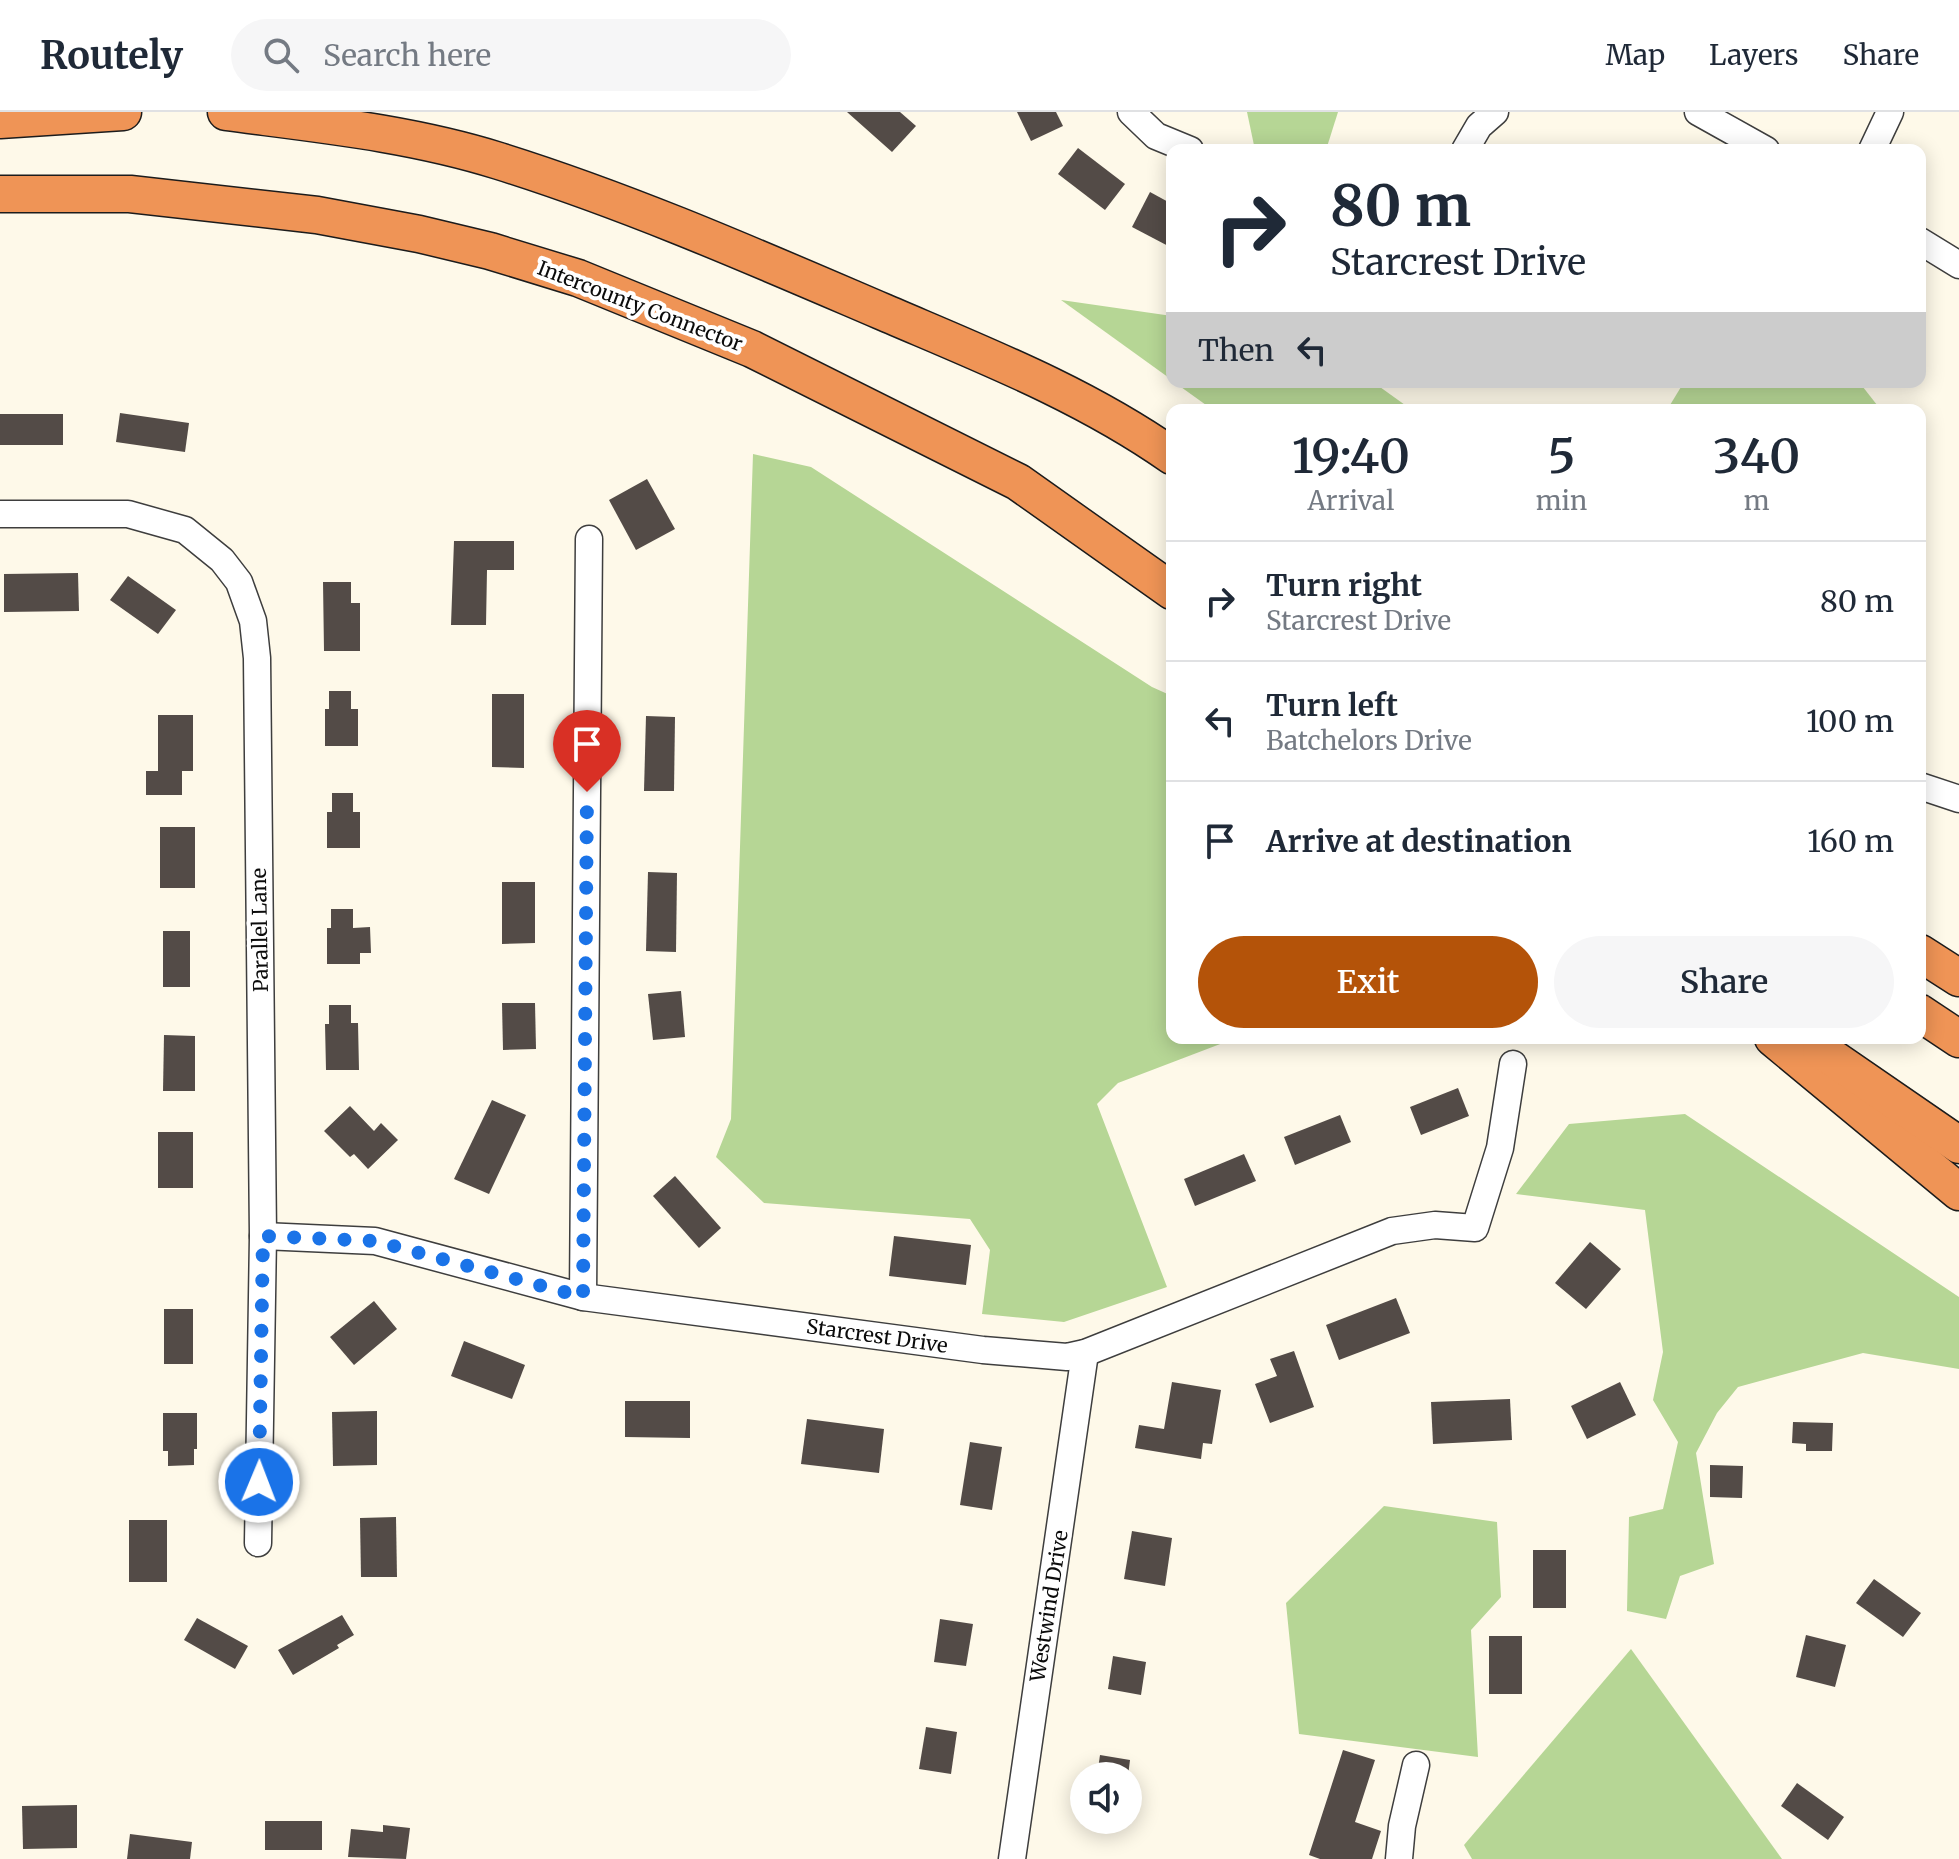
<!DOCTYPE html>
<style>
:root{--surface:#fff;--page:#f6f6f7;--text:#1f2937;--muted:#747a83;--line:#e0e1e3;--accent:#b45309}
body{margin:0;font-family:Merriweather,serif;background:var(--page);color:var(--text);height:100vh;display:flex;flex-direction:column;font-size:30px;white-space:nowrap}
*{box-sizing:border-box;margin:0}
p{font-size:26px;color:var(--muted)}
.icon{flex:none;width:44px;height:44px;fill:none;stroke:currentColor;stroke-width:2;stroke-linecap:round;stroke-linejoin:round}
.map{position:relative;flex:1;overflow:hidden}
.sheet{position:absolute;left:1166px;top:292px;width:760px;height:640px;display:flex;flex-direction:column;background:var(--surface);border-radius:16px;box-shadow:0 4px 20px #0003}
.sheet>*{flex:none}
.top-card{position:absolute;left:1166px;top:32px;width:760px;height:244px;border-radius:16px;box-shadow:0 4px 20px #0003;background:#fff;color:var(--text);overflow:hidden}
.buttons{position:absolute;left:1070px;top:1650px;display:grid;gap:16px}
.buttons a{display:grid;place-items:center;width:72px;height:72px;border-radius:50%;background:var(--surface);box-shadow:0 4px 20px #0003;font-size:40px}
.pin{position:absolute;display:grid;place-items:center;width:68px;height:68px;color:#fff;margin:-82px -34px;border-radius:50% 50% 50% 0;rotate:-45deg;box-shadow:0 0 8px #0007}
.pin .icon{rotate:45deg}
.me{position:absolute;width:88px;margin:-44px;rotate:1deg;stroke-linejoin:round;filter:drop-shadow(0 0 6px #0008)}
.turn{display:flex;align-items:center;gap:28px;height:168px;padding:0 32px;font-size:36px}
.turn .icon{width:104px;height:104px;stroke-width:2.5}
.turn b{display:block;font-size:56px;line-height:68px}
.then{display:flex;align-items:center;height:76px;padding:0 32px;background:#0003;gap:16px;font-size:30px}
.eta{display:flex;justify-content:space-evenly;align-items:center;height:136px;text-align:center}
.eta b{font-size:48px;font-weight:600;line-height:56px}
.button{display:flex;gap:16px;margin-top:auto;padding:16px 32px}
.button a{flex:1;height:92px;border-radius:48px;background:var(--accent);color:#fff;font-size:32px;font-weight:600;line-height:92px;text-align:center}
.button a+a{background:var(--page);color:var(--text)}
ul{padding:0;list-style:none}
li{display:flex;align-items:center;gap:24px;height:120px;padding:0 32px;border-top:2px solid var(--line)}
li div{flex:1}
li b{display:block;font-size:30px}
li em{font-style:normal}
header{display:flex;align-items:center;gap:48px;box-sizing:border-box;height:112px;padding:0 40px;background:var(--surface);border-bottom:2px solid var(--line)}
header strong{font-size:38px}
nav{display:flex;gap:44px;margin-inline-start:auto;font-size:28px}
.search{width:560px;height:72px;background:var(--page);display:flex;align-items:center;gap:20px;box-sizing:border-box;padding:0 28px;border-radius:44px;color:var(--muted);font-size:30px}
.map>svg:first-child{display:block}
.forest{fill:#b6d695}
.building{fill:#534b47}
.lines{fill:none;stroke-linecap:round;stroke-linejoin:round}
.minor-casing{stroke:#3e3e3e;stroke-width:29}
.highway-casing{stroke:#1c1c1c;stroke-width:39}
.minor{stroke:#fff;stroke-width:26}
.highway{stroke:#ef9456;stroke-width:36}
.route{stroke:#1a73e8;stroke-width:14;stroke-dasharray:0 25.2}
.labels{text-anchor:middle;stroke-width:8;stroke-linejoin:round;paint-order:stroke}
.street-label{font-size:20px;fill:#0b0b0b;stroke:#fff}
</style>
<header>
<strong>Routely</strong>
<div class="search"><svg class="icon" aria-label="search" viewBox="0 0 24 24"><circle cx="10" cy="10" r="6"/><path d="M15 15l6 6"/></svg>Search here</div>
<nav><a>Map</a><a>Layers</a><a>Share</a></nav>
</header>
<div class="map">
<svg width="1959" height="1747" viewBox="0 0 1959 1747">
<rect width="100%" height="100%" fill="#fef9e9"/>
<g class="forest">
<polygon points="1247,0 1338,0 1326,38 1255,38"/>
<polygon points="1061,188 1172,204 1172,268"/>
<polygon points="1174,270 1373,270 1412,298 1213,298"/>
<polygon points="1684,270 1859,270 1881,298 1667,298"/>
<polygon points="753,342 811,355 1152,575 1172,584 1172,926 1236,926 1118,971 1097,992 1167,1175 1064,1210 982,1202 990,1138 970,1107 764,1091 716,1045 731,1007"/>
<polygon points="1685,1002 1959,1185 1959,1257 1863,1241 1738,1275 1717,1301 1696,1341 1714,1452 1680,1464 1666,1507 1627,1499 1629,1405 1663,1397 1678,1330 1653,1288 1663,1240 1645,1098 1516,1082 1569,1012"/>
<polygon points="1384,1394 1497,1410 1501,1485 1471,1518 1478,1645 1299,1622 1286,1491"/>
<polygon points="1631,1537 1782,1747 1472,1747 1464,1733"/>
</g>
<g class="building">
<polygon points="847,0 900,0 916,14 892,40"/>
<polygon points="1017,0 1056,0 1063,14 1031,29"/>
<polygon points="1078,36 1125,72 1105,98 1058,62"/>
<polygon points="1150,80 1172,92 1172,136 1132,115"/>
<polygon points="120,301 189,311 185,340 116,330"/>
<rect x="0" y="302" width="63" height="31"/>
<polygon points="647,367 675,417 636,438 609,388"/>
<polygon points="454,429 514,429 514,458 487,458 486,513 451,513"/>
<polygon points="78,461 79,499 4,500 4,462"/>
<polygon points="128,464 176,498 158,522 110,488"/>
<polygon points="323,470 351,470 351,491 360,491 360,539 324,539"/>
<polygon points="329,579 351,579 351,597 358,597 358,634 325,634 325,597 329,597"/>
<polygon points="492,582 524,582 524,656 492,655"/>
<polygon points="158,603 193,603 193,659 182,659 182,683 146,683 146,659 158,659"/>
<polygon points="646,604 675,605 674,679 644,679"/>
<polygon points="332,681 353,681 353,700 360,700 360,736 327,736 327,700 332,700"/>
<rect x="160" y="715" width="35" height="61"/>
<polygon points="648,760 677,761 676,840 646,839"/>
<polygon points="502,770 535,770 535,831 502,832"/>
<polygon points="331,797 353,797 353,816 370,815 371,841 360,841 360,852 327,852 327,816 331,816"/>
<rect x="163" y="819" width="27" height="56"/>
<polygon points="681,879 685,925 653,928 648,882"/>
<polygon points="502,891 535,891 536,937 503,938"/>
<polygon points="329,893 351,893 351,911 358,911 359,958 326,958 325,912 329,912"/>
<polygon points="164,923 195,924 195,979 163,979"/>
<polygon points="1458,976 1469,1004 1421,1023 1410,995"/>
<polygon points="492,988 526,1003 489,1082 454,1067"/>
<polygon points="350,994 374,1019 381,1011 398,1028 368,1057 354,1042 350,1045 324,1019"/>
<polygon points="1340,1003 1351,1030 1295,1053 1284,1025"/>
<rect x="158" y="1020" width="35" height="56"/>
<polygon points="1244,1042 1256,1069 1195,1094 1184,1067"/>
<polygon points="675,1064 721,1116 699,1136 653,1084"/>
<polygon points="894,1124 971,1133 966,1173 889,1164"/>
<polygon points="1590,1130 1621,1157 1586,1197 1555,1171"/>
<polygon points="1396,1186 1410,1221 1339,1248 1326,1213"/>
<polygon points="374,1189 397,1217 354,1253 330,1225"/>
<rect x="164" y="1197" width="29" height="55"/>
<polygon points="464,1229 525,1253 512,1287 451,1264"/>
<polygon points="1294,1239 1314,1295 1270,1311 1255,1272 1277,1264 1270,1247"/>
<polygon points="1172,1270 1221,1278 1212,1332 1203,1331 1201,1347 1135,1336 1139,1313 1164,1317"/>
<polygon points="1620,1270 1636,1303 1587,1327 1571,1294"/>
<polygon points="1510,1287 1512,1328 1433,1332 1431,1290"/>
<polygon points="625,1289 690,1289 690,1326 625,1325"/>
<polygon points="377,1299 377,1353 333,1354 332,1300"/>
<polygon points="163,1301 197,1301 197,1337 194,1337 194,1353 168,1354 168,1339 163,1339"/>
<polygon points="807,1307 884,1317 879,1361 801,1352"/>
<polygon points="1793,1310 1833,1311 1832,1339 1806,1339 1806,1332 1792,1331"/>
<polygon points="970,1330 1002,1335 992,1398 960,1393"/>
<polygon points="1710,1353 1743,1354 1742,1386 1710,1385"/>
<polygon points="396,1405 397,1465 361,1465 360,1406"/>
<rect x="129" y="1408" width="38" height="62"/>
<polygon points="1132,1419 1172,1426 1165,1474 1124,1467"/>
<rect x="1533" y="1438" width="33" height="58"/>
<polygon points="1874,1467 1921,1501 1903,1525 1856,1491"/>
<polygon points="342,1503 354,1523 337,1533 339,1536 293,1563 278,1538"/>
<polygon points="197,1506 248,1534 235,1557 184,1528"/>
<polygon points="940,1507 973,1512 966,1554 934,1550"/>
<polygon points="1806,1523 1846,1533 1835,1575 1796,1565"/>
<rect x="1489" y="1524" width="33" height="58"/>
<polygon points="1113,1544 1146,1550 1141,1583 1108,1577"/>
<polygon points="926,1615 957,1620 951,1662 919,1657"/>
<polygon points="1343,1638 1375,1648 1355,1710 1381,1719 1372,1747 1320,1747 1309,1743"/>
<polygon points="1100,1643 1130,1648 1128,1664 1097,1664"/>
<polygon points="1797,1671 1844,1705 1828,1728 1781,1694"/>
<polygon points="77,1693 77,1736 23,1737 22,1694"/>
<rect x="265" y="1709" width="57" height="29"/>
<polygon points="383,1713 410,1716 406,1747 348,1745 351,1717 383,1720"/>
<polygon points="130,1722 192,1730 190,1747 127,1747"/>
</g>
<g class="lines">
<g class="minor-casing">
<g id="minor">
<polyline points="1131,0 1156,24 1190,38"/>
<polyline points="1698,0 1766,38"/>
<polyline points="1465,38 1479,14 1495,0"/>
<polyline points="1872,38 1890,0"/>
<polyline points="1920,129 1959,153"/>
<polyline points="0,402 128,402 185,418 222,448 239,470 253,509 257,546 263,1124 258,1431"/>
<polyline points="1920,674 1959,687"/>
<polyline points="263,1124 375,1129 583,1185 983,1238 1067,1245 1085,1241 1392,1119 1435,1113 1475,1116 1500,1036 1513,952"/>
<polyline points="583,1185 589,427"/>
<polyline points="1012,1747 1085,1241"/>
<polyline points="1399,1747 1402,1714 1416,1653"/>
</g>
</g>
<g class="highway-casing">
<g id="highway">
<path d="M 226,0 C 317,12 410,21 499,49 C 630,90 755,145 881,199 C 981,242 1082,281 1172,344"/>
<polyline points="0,8 123,0"/>
<polyline points="0,82 130,82 317,103 419,122 490,139 578,166 752,237 1018,370 1172,479"/>
<polyline points="1920,841 1959,866"/>
<polyline points="1920,901 1959,927"/>
<polyline points="1773,926 1959,1080"/>
<polyline points="1821,938 1959,1033"/>
</g>
</g>
<use href="#minor" class="minor"/>
<use href="#highway" class="highway"/>
</g>
<g class="lines">
<polyline class="route" points="259,1370 263,1124 375,1129 583,1185 587,680"/>
</g>
<g class="labels">
<g class="street-label">
<text transform="translate(640 194) rotate(21)" y="7">Intercounty Connector</text>
<text transform="translate(260 818) rotate(-91)" y="7">Parallel Lane</text>
<text transform="translate(877 1224) rotate(8)" y="7">Starcrest Drive</text>
<text transform="translate(1049 1494) rotate(-81)" y="7">Westwind Drive</text>
</g>
</g>
</svg>
<div class="buttons">
<a><svg class="icon" aria-label="sound" viewBox="0 0 24 24"><path d="M4 9h4l5-4v14l-5-4H4zM17 9q2 3 0 6"/></svg></a>
</div>
<div class="pin" style="left:587px;top:680px;background:#d93025"><svg class="icon" aria-label="arrive" viewBox="0 0 24 24"><path d="M6 21V4h12l-3 4 3 4H6"/></svg></div>
<svg class="me" style="left:259px;top:1370px" viewBox="-20 -20 40 40"><circle r="17" fill="#1a73e8" stroke="#fff" stroke-width="3"/><path d="M0-11L8 9 0 5-8 9z" fill="#fff"/></svg>
<div class="top-card">
<div class="turn"><svg class="icon" aria-label="right" viewBox="0 0 24 24"><path d="M7 20v-9h11M14 6l5 5-5 5"/></svg><div><b>80 m</b>Starcrest Drive</div></div>
<div class="then">Then<svg class="icon" aria-label="left" viewBox="0 0 24 24"><path d="M17 20v-9H6M10 6l-5 5 5 5"/></svg></div>
</div>
<section class="sheet">
<div class="eta">
<div><b>19:40</b><p>Arrival</p></div>
<div><b>5</b><p>min</p></div>
<div><b>340</b><p>m</p></div>
</div>
<ul>
<li><svg class="icon" aria-label="right" viewBox="0 0 24 24"><path d="M7 20v-9h11M14 6l5 5-5 5"/></svg><div><b>Turn right</b><p>Starcrest Drive</p></div><em>80 m</em></li>
<li><svg class="icon" aria-label="left" viewBox="0 0 24 24"><path d="M17 20v-9H6M10 6l-5 5 5 5"/></svg><div><b>Turn left</b><p>Batchelors Drive</p></div><em>100 m</em></li>
<li><svg class="icon" aria-label="arrive" viewBox="0 0 24 24"><path d="M6 21V4h12l-3 4 3 4H6"/></svg><div><b>Arrive at destination</b></div><em>160 m</em></li>
</ul>
<div class="button"><a>Exit</a><a>Share</a></div>
</section>
</div>
